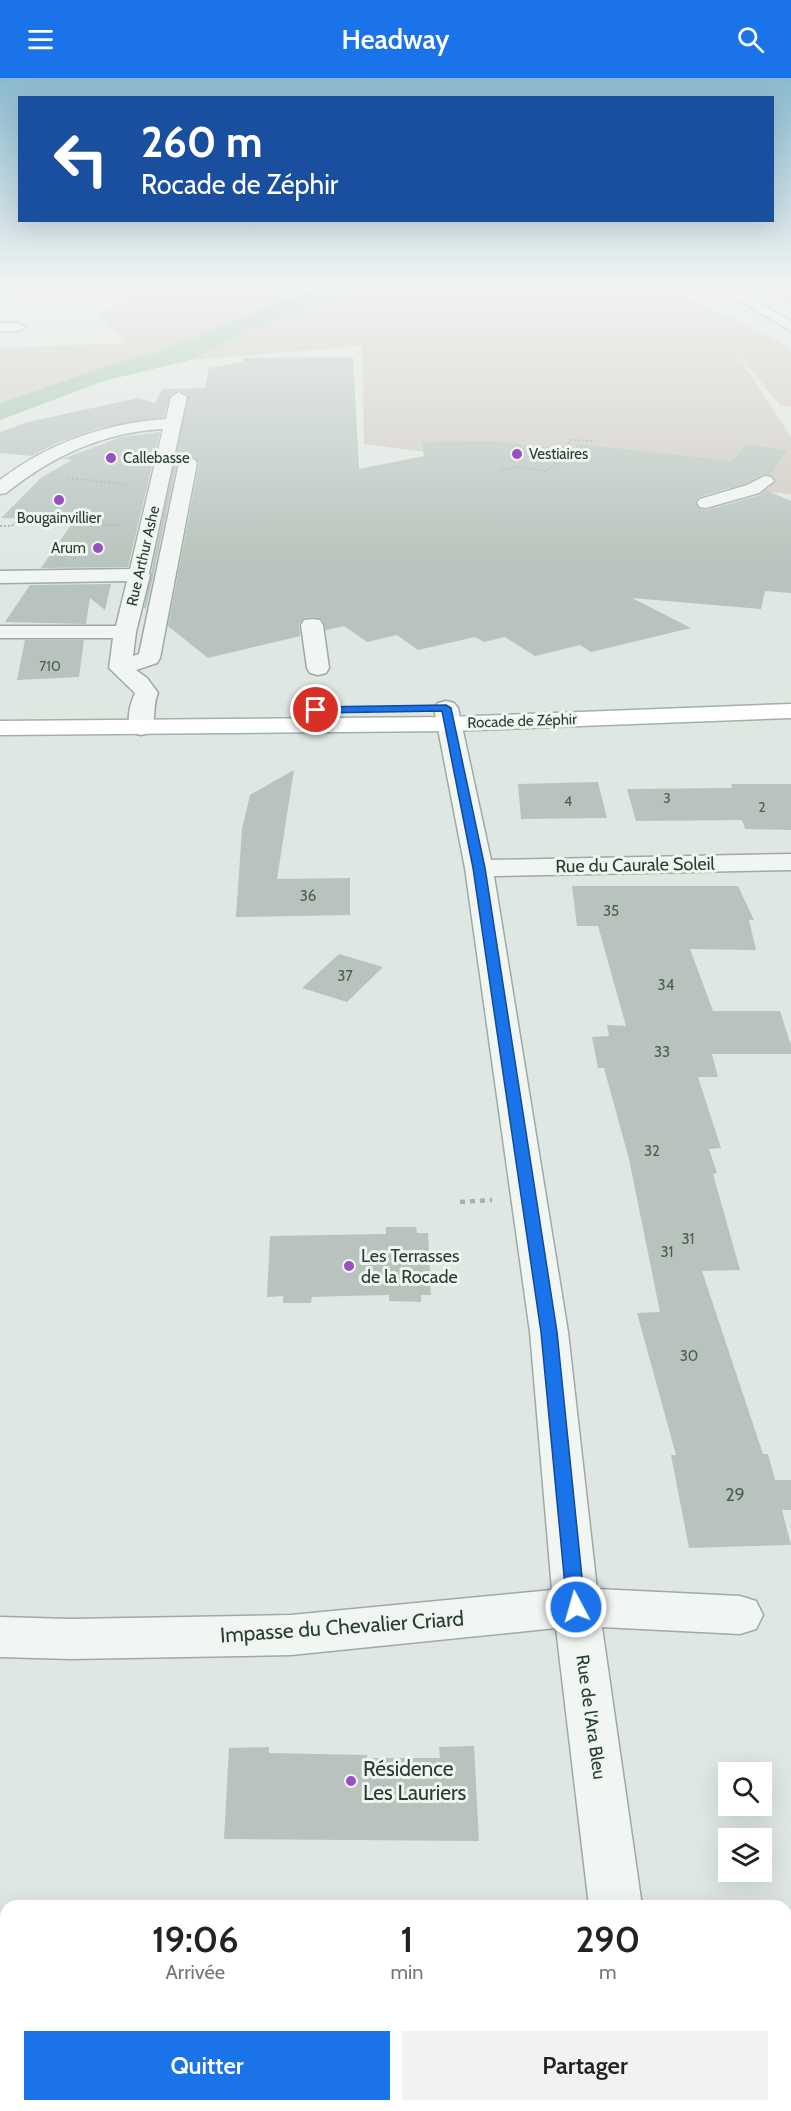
<!DOCTYPE html>
<html lang="fr">
<meta charset="utf-8">
<style>
:root{--surface:#fff;--page:#f2f2f2;--text:#222;--muted:#767676;--accent:#1a73e8}
body{margin:0;font-family:Cabin,sans-serif;background:var(--page);color:var(--text);height:100vh;display:flex;flex-direction:column;font-size:22px;white-space:nowrap}
*{box-sizing:border-box;margin:0}
p{font-size:20px;color:var(--muted)}
.icon{flex:none;width:33px;height:33px;fill:none;stroke:currentColor;stroke-width:2;stroke-linecap:round;stroke-linejoin:round}
.map{position:relative;flex:1;overflow:hidden}
.panel{position:absolute;left:0px;top:1822px;width:792px;height:212px;display:flex;flex-direction:column;background:var(--surface);border-radius:18px 18px 0 0;box-shadow:0 6px 24px #0002}
.panel>*{flex:none}
.top-card{position:absolute;left:18px;top:18px;width:756px;height:126px;border-radius:0px;box-shadow:0 6px 24px #0002;background:#1a4fa0;color:#fff;overflow:hidden}
.buttons{position:absolute;left:718px;top:1684px;display:grid;gap:12px}
.buttons a{display:grid;place-items:center;width:54px;height:54px;border-radius:0px;background:var(--surface);box-shadow:0 6px 24px #0002;font-size:30px}
.pin{position:absolute;display:grid;place-items:center;width:51px;height:51px;color:#fff;margin:-26px;border:3px solid #fff;border-radius:50%;box-shadow:0 2px 6px #0007}
.me{position:absolute;width:66px;margin:-33px;rotate:354deg;stroke-linejoin:round;filter:drop-shadow(0 0 4px #0008)}
.turn{display:flex;align-items:center;gap:21px;height:126px;padding:0 24px;font-size:27px}
.turn .icon{width:78px;height:78px;stroke-width:2.5}
.turn b{display:block;font-size:42px;line-height:51px}
.eta{display:flex;justify-content:space-evenly;align-items:center;height:102px;text-align:center}
.eta b{font-size:36px;font-weight:600;line-height:42px}
.button{display:flex;gap:12px;margin-top:auto;padding:12px 24px}
.button a{flex:1;height:69px;border-radius:0px;background:var(--accent);color:#fff;font-size:24px;font-weight:600;line-height:69px;text-align:center}
.button a+a{background:var(--page);color:var(--text)}
header{display:flex;justify-content:space-between;align-items:center;height:78px;padding:0 24px;background:var(--accent);color:#fff;font-size:27px;font-weight:600}
.map>svg:first-child{display:block}
.green{fill:#d0c9c1}
.water{fill:#9dc4aa}
.building{fill:#b7c3bc}
.lines{fill:none;stroke-linecap:round;stroke-linejoin:round}
.minor-casing{stroke:#9eaaa3;stroke-width:3}
.major-casing{stroke:#a0b2a7;stroke-width:3}
.path-far1{stroke:#a6b0aa;stroke-width:2;stroke-dasharray:2 2;stroke-linecap:butt}
.path{stroke:#a6b0aa;stroke-width:4.5;stroke-dasharray:5 5;stroke-linecap:butt}
.minor{fill:#f2f6f3;fill-rule:evenodd}
.major{fill:#fff;fill-rule:evenodd}
.route{fill:#1a73e8;stroke:#114b97;stroke-width:1.5}
.poi-dot{fill:#9a4fc1;stroke:#eff5f1;stroke-width:2}
.labels{text-anchor:middle;stroke-width:6;stroke-linejoin:round;paint-order:stroke}
.far-number-label{font-size:14px;fill:#4d5e54}
.far-poi-label{font-size:15px;fill:#2a3d32;stroke:#eff5f1;text-anchor:start}
.far-street-label{font-size:15px;fill:#2a3d32;stroke:#eff5f1}
.number-label{font-size:15px;fill:#4d5e54}
.street-label{font-size:18px;fill:#2a3d32;stroke:#eff5f1}
.poi-label{font-size:18px;fill:#2a3d32;stroke:#eff5f1;text-anchor:start}
.near-number-label{font-size:18px;fill:#4d5e54}
.near-street-label{font-size:21px;fill:#2a3d32;stroke:#eff5f1}
.near-poi-label{font-size:21px;fill:#2a3d32;stroke:#eff5f1;text-anchor:start}
</style>
<header><svg class="icon" aria-label="menu" viewBox="0 0 24 24"><path d="M4 6h16M4 12h16M4 18h16"/></svg>Headway<svg class="icon" aria-label="search" viewBox="0 0 24 24"><circle cx="10" cy="10" r="6"/><path d="M15 15l6 6"/></svg></header>
<div class="map">
<svg width="791" height="2033" viewBox="0 0 791 2033">
<rect width="100%" height="100%" fill="#dfe7e2"/>
<g class="green">
<polygon points="144,207 329,207 252,235 161,273 115,285 0,325 0,270 125,265 99,238"/>
<polygon points="367,207 664,207 791,270 791,328 781,328 736,274 791,359 791,416 553,391 364,366 362,268 190,282 283,238"/>
<polygon points="752,207 791,207 791,228"/>
</g>
<polygon class="water" points="329,207 367,207 283,238 190,282 104,303 0,342 0,325 115,285 161,273 252,235"/>
<g class="building">
<polygon points="353,279 359,391 424,378 422,364 493,363 571,372 577,366 732,383 747,367 788,372 770,397 764,396 746,405 699,419 695,425 700,431 707,432 760,417 766,412 791,423 791,515 765,513 761,531 632,520 691,550 591,574 580,567 535,578 505,559 484,564 475,559 418,572 397,557 367,564 344,548 326,552 322,541 312,539 304,540 299,546 300,558 208,580 168,548 199,385 194,379 182,379 177,385 146,531 144,530 188,317 180,312 170,317 164,339 99,350 57,365 32,378 0,375 0,354 28,344 138,320 155,325 162,311 205,310 209,290 243,284 243,280"/>
<polygon points="160,354 128,489 41,490 75,441 1,440 42,399 72,382 62,381 121,359"/>
<polygon points="111,506 105,532 90,520 86,546 5,544 30,507"/>
<polygon points="25,562 84,562 79,599 17,602"/>
<polygon points="294,692 277,801 350,800 350,837 236,839 242,751 250,717"/>
<polygon points="598,704 607,740 521,741 518,706"/>
<polygon points="731,706 791,706 791,752 745,751 742,742 636,743 627,711 732,710"/>
<polygon points="572,808 738,808 754,842 749,842 756,872 690,871 713,933 780,933 791,967 791,976 712,976 718,999 698,999 721,1070 709,1071 717,1095 713,1096 740,1192 702,1193 763,1376 768,1376 775,1402 791,1402 791,1432 782,1432 791,1467 689,1470 671,1377 676,1377 637,1235 660,1234 629,1081 604,990 598,990 592,959 609,958 607,947 626,948 598,848 577,848"/>
<polygon points="339,876 383,889 347,924 302,910"/>
<polygon points="386,1149 416,1149 417,1155 428,1155 431,1217 421,1217 421,1224 389,1223 389,1217 344,1218 312,1219 311,1225 283,1225 283,1218 267,1219 270,1158 386,1156"/>
<polygon points="474,1668 479,1763 224,1761 229,1670 269,1669 269,1675 367,1677 367,1680 440,1680 439,1669"/>
</g>
<g class="lines">
<g class="minor-casing">
<g id="minor">
<polygon points="58,207 115,207 109,211 0,220 0,212"/>
<polygon points="713,207 729,207 791,243 791,253"/>
<polygon points="0,245 18,245 25,249 18,253 0,253"/>
<path d="M 179,314 L 187,319 L 149,495 L 150,497 L 136,554 L 133,578 L 139,576 L 179,385 L 182,381 L 194,381 L 197,385 L 160,580 L 157,585 L 136,592 L 147,600 L 158,615 C 152,628 157,644 149,655 L 141,657 L 133,655 C 125,644 130,626 135,615 L 109,590 L 113,560 L 0,560 L 0,548 L 116,548 L 127,503 L 0,505 L 0,493 L 130,491 L 163,351 C 104,354 52,378 6,415 L 0,416 L 0,402 C 48,365 106,345 166,341 L 171,319 Z"/>
<polygon points="765,398 771,399 774,403 759,415 706,430 700,429 697,425 700,421 747,407"/>
<polygon points="312,541 320,542 323,547 329,590 326,595 318,597 310,595 307,590 301,547 304,542"/>
<polygon points="446,623 454,625 458,630 491,782 791,776 791,792 494,798 568,1254 597,1511 740,1518 756,1523 763,1537 756,1551 740,1556 602,1549 642,1828 589,1828 556,1550 291,1577 71,1581 0,1579 0,1539 71,1541 291,1537 552,1512 530,1254 465,790 434,630 438,625"/>
<polygon points="614,2028 672,2028 673,2033 615,2033"/>
</g>
</g>
<g class="major-casing">
<polygon id="major" points="791,626 791,640 449,653 0,657 0,643 449,639"/>
</g>
<g class="path-far1">
<polyline points="501,392 516,389 547,393 565,376 563,371 571,362 592,363"/>
<polyline points="68,400 129,407"/>
<polyline points="0,448 12,448 14,445 120,447"/>
</g>
<polyline class="path" points="460,1124 492,1122"/>
<use href="#minor" class="minor"/>
<use href="#major" class="major"/>
</g>
<linearGradient id="sky" x2="0" y2="1"><stop stop-color="#8abacf"/><stop offset="0.42" stop-color="#f1f4f2"/><stop offset="1" stop-color="#f1f4f2" stop-opacity="0"/></linearGradient>
<rect width="791" height="492" fill="url(#sky)"/>
<polygon class="route" points="446,627 451,630 485,790 557,1254 585,1529 583,1535 576,1537 569,1535 567,1529 541,1254 473,790 442,633 316,635 311,632 316,629"/>
<g class="poi-dot">
<circle cx="517" cy="376" r="6"/>
<circle cx="111" cy="380" r="6"/>
<circle cx="59" cy="422" r="6"/>
<circle cx="98" cy="470" r="6"/>
<circle cx="349" cy="1188" r="6"/>
<circle cx="351" cy="1703" r="6"/>
</g>
<g class="labels">
<g class="far-number-label">
<text x="50" y="593">710</text>
<text x="667" y="725">3</text>
<text x="568" y="728">4</text>
<text x="762" y="734">2</text>
</g>
<g class="far-poi-label">
<text x="529" y="381">Vestiaires</text>
<text x="123" y="385">Callebasse</text>
<text x="59" y="445" text-anchor="middle">Bougainvillier</text>
<text x="86" y="475" text-anchor="end">Arum</text>
</g>
<g class="far-street-label">
<text transform="translate(143 478) rotate(-77)" y="5">Rue Arthur Ashe</text>
<text transform="translate(522 643) rotate(-2)" y="5">Rocade de Zéphir</text>
</g>
<g class="number-label">
<text x="308" y="823">36</text>
<text x="611" y="838">35</text>
<text x="345" y="903">37</text>
<text x="666" y="912">34</text>
<text x="662" y="979">33</text>
<text x="652" y="1078">32</text>
<text x="688" y="1166">31</text>
<text x="667" y="1179">31</text>
<text x="689" y="1283">30</text>
</g>
<g class="street-label">
<text transform="translate(635 787) rotate(-1)" y="6">Rue du Caurale Soleil</text>
<text transform="translate(591 1639) rotate(82)" y="6">Rue de l'Ara Bleu</text>
</g>
<g class="poi-label">
<text x="361" y="1184">Les Terrasses<tspan x="361" dy="21">de la Rocade</tspan></text>
</g>
<g class="near-number-label">
<text x="735" y="1423">29</text>
</g>
<g class="near-street-label">
<text transform="translate(342 1549) rotate(-4)" y="7">Impasse du Chevalier Criard</text>
</g>
<g class="near-poi-label">
<text x="363" y="1698">Résidence<tspan x="363" dy="24">Les Lauriers</tspan></text>
</g>
</g>
</svg>
<div class="buttons">
<a><svg class="icon" aria-label="search" viewBox="0 0 24 24"><circle cx="10" cy="10" r="6"/><path d="M15 15l6 6"/></svg></a>
<a><svg class="icon" aria-label="layers" viewBox="0 0 24 24"><path d="M12 4l9 5-9 5-9-5zM3 14l9 5 9-5"/></svg></a>
</div>
<div class="pin" style="left:316px;top:632px;background:#d93025"><svg class="icon" aria-label="arrive" viewBox="0 0 24 24"><path d="M6 21V4h12l-3 4 3 4H6"/></svg></div>
<svg class="me" style="left:576px;top:1529px" viewBox="-20 -20 40 40"><circle r="17" fill="#1a73e8" stroke="#fff" stroke-width="3"/><path d="M0-11L8 9 0 5-8 9z" fill="#fff"/></svg>
<div class="top-card">
<div class="turn"><svg class="icon" aria-label="left" viewBox="0 0 24 24"><path d="M17 20v-9H6M10 6l-5 5 5 5"/></svg><div><b>260 m</b>Rocade de Zéphir</div></div>
</div>
<section class="panel">
<div class="eta">
<div><b>19:06</b><p>Arrivée</p></div>
<div><b>1</b><p>min</p></div>
<div><b>290</b><p>m</p></div>
</div>
<div class="button"><a>Quitter</a><a>Partager</a></div>
</section>
</div>
